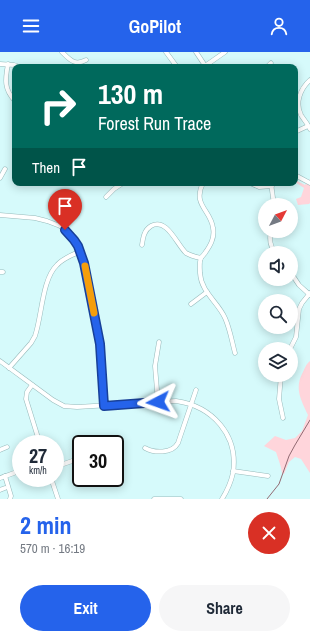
<!DOCTYPE html>
<meta charset="utf-8">
<style>
:root{--surface:#fff;--page:#f6f6f7;--text:#1f2937;--muted:#747a83;--accent:#2563eb}
body{margin:0;font-family:"Archivo Narrow",sans-serif;background:var(--page);color:var(--text);height:100vh;display:flex;flex-direction:column;font-size:15px;white-space:nowrap}
*{box-sizing:border-box;margin:0}
p{font-size:13px;color:var(--muted)}
.icon{flex:none;width:22px;height:22px;fill:none;stroke:currentColor;stroke-width:2;stroke-linecap:round;stroke-linejoin:round}
.map{position:relative;height:447px;overflow:hidden}
.panel{display:flex;flex-direction:column;background:var(--surface);flex:1}
.panel>*{flex:none}
.top-card{position:absolute;left:12px;top:12px;width:286px;height:122px;border-radius:8px;box-shadow:0 2px 10px #0003;background:#00695c;color:#fff;overflow:hidden}
.needle{width:26px;rotate:49deg}
.tools{position:absolute;left:258px;top:146px;display:grid;gap:8px}
.tools a{display:grid;place-items:center;width:40px;height:40px;border-radius:50%;background:var(--surface);box-shadow:0 2px 10px #0003;font-size:20px}
.speed{position:absolute;left:12px;top:383px;display:flex;gap:8px;font-size:20px;font-weight:700;text-align:center}
.speed>*{display:grid;place-content:center;width:52px;height:52px;border-radius:50%;background:var(--surface);box-shadow:0 2px 10px #0003;line-height:1}
.speed small{font-size:10px;font-weight:400}
.speed .limit{border:2px solid #111;border-radius:6px;background:#fff;color:#111}
.pin{position:absolute;display:grid;place-items:center;width:34px;height:34px;color:#fff;margin:-41px -17px;border-radius:50% 50% 50% 0;rotate:-45deg;box-shadow:0 0 4px #0007}
.pin .icon{rotate:45deg}
.me{position:absolute;width:44px;margin:-22px;rotate:266deg;stroke-linejoin:round;filter:drop-shadow(0 0 3px #0008)}
.turn{display:flex;align-items:center;gap:14px;height:84px;padding:0 20px;font-size:18px}
.turn .icon{width:52px;height:52px;stroke-width:2.5}
.turn b{display:block;font-size:28px;line-height:34px}
.then{display:flex;align-items:center;height:38px;padding:0 20px;background:#0003;gap:8px;font-size:15px}
.round{display:grid;place-items:center;flex:none;width:42px;height:42px;border-radius:21px;background:var(--page)}
.head{display:flex;align-items:center;justify-content:space-between;height:68px;padding:0 20px}
h1{font-size:24px;font-weight:800;line-height:30px;color:var(--accent)}
.primary-button{display:flex;gap:8px;margin-top:auto;padding:8px 20px}
.primary-button a{flex:1;height:46px;border-radius:24px;background:var(--accent);color:#fff;font-size:16px;font-weight:800;line-height:46px;text-align:center}
.primary-button a+a{background:var(--page);color:var(--text)}
header{display:flex;justify-content:space-between;align-items:center;height:52px;padding:0 20px;background:var(--accent);color:#fff;font-size:18px;font-weight:800}
.map>svg:first-child{display:block}
.green{fill:#ffd5db}
.lines{fill:none;stroke-linecap:round;stroke-linejoin:round}
.stream{stroke:#916a72;stroke-width:1}
.minor-casing{stroke:#97babb;stroke-width:5}
.minor{stroke:#fff;stroke-width:4}
.route-casing{stroke:#184099;stroke-width:10}
.route{stroke:#2563eb;stroke-width:7}
.slow{stroke:#f59e0b;stroke-width:7}
</style>
<header><svg class="icon" aria-label="menu" viewBox="0 0 24 24"><path d="M4 6h16M4 12h16M4 18h16"/></svg>GoPilot<svg class="icon" aria-label="person" viewBox="0 0 24 24"><circle cx="12" cy="8" r="4"/><path d="M4 21q1-7 8-7t8 7"/></svg></header>
<div class="map">
<svg width="310" height="447" viewBox="0 0 310 447">
<rect width="100%" height="100%" fill="#d6fafb"/>
<g class="green">
<polygon points="310,127 310,151 309,152 298,153 296,147 301,145 304,136 295,130 295,128 305,133"/>
<path d="M 310,309 L 310,421 L 301,407 L 295,405 L 289,410 L 284,422 L 282,421 C 281,413 278,407 276,400 L 264,394 L 275,384 L 286,388 L 295,386 L 302,379 L 308,363 C 301,348 294,336 303,320 C 305,316 306,312 310,309 Z"/>
</g>
<g class="lines">
<polyline class="stream" points="267,447 279,432 289,404 295,393 310,368"/>
<g class="minor-casing">
<g id="minor">
<path d="M 62,0 C 70,8 75,14 86,8"/>
<polyline points="166,0 177,15"/>
<polyline points="196,0 206,15"/>
<polyline points="0,12 14,13 20,15"/>
<path d="M 8,12 C 5,28 4,37 15,49"/>
<polyline points="205,14 225,0"/>
<polyline points="267,15 271,11"/>
<path d="M 310,28 C 300,37 295,51 301,63 C 304,68 308,72 310,77"/>
<polyline points="295,80 308,74"/>
<polyline points="295,123 310,131"/>
<polyline points="0,126 5,117"/>
<path d="M 203,131 C 192,153 211,158 213,176 C 215,186 210,194 205,201 C 204,203 202,204 201,206 C 199,210 200,217 200,221 C 201,240 218,250 225,266 C 230,277 232,290 235,301"/>
<polyline points="250,131 259,135 272,134"/>
<polyline points="271,131 274,153"/>
<polyline points="106,145 114,137 123,131"/>
<polyline points="0,163 35,166 47,169 60,174 65,178 74,188 78,194 84,211 100,293 104,354"/>
<path d="M 271,179 C 269,187 270,194 275,201"/>
<path d="M 142,193 C 143,186 144,178 151,174 C 167,165 177,193 186,201 C 191,204 196,205 201,206"/>
<polyline points="0,220 3,220"/>
<polyline points="291,221 299,233 310,243"/>
<polyline points="191,252 207,240"/>
<polyline points="290,297 296,285 299,257 302,251 310,241"/>
<path d="M 0,309 L 53,348 L 64,354 L 77,355 L 176,349 C 212,354 239,383 233,421 C 231,430 227,439 222,447"/>
<path d="M 9,316 L 31,291 L 35,284 C 42,264 42,227 57,213 C 63,206 72,203 81,199"/>
<polyline points="281,323 279,347 283,366"/>
<polyline points="32,333 27,340 26,347 40,392"/>
<polyline points="158,350 155,314 159,290"/>
<path d="M 145,396 C 154,401 172,402 178,391 L 196,338"/>
<polyline points="0,398 7,395"/>
<polyline points="55,415 75,408 81,403"/>
<polyline points="233,419 268,424"/>
<polyline points="5,424 11,444 10,447"/>
<polyline points="0,426 14,421"/>
<polyline points="51,426 58,447"/>
<polyline points="0,438 5,436"/>
<polyline points="154,447 181,447"/>
</g>
</g>
<use href="#minor" class="minor"/>
</g>
<g class="lines">
<g class="route-casing">
<polyline id="route" points="65,178 74,188 78,194 84,211 100,292 104,354 158,350"/>
</g>
<use href="#route" class="route"/>
<polyline class="slow" points="85,214 94,261"/>
</g>
</svg>
<div class="tools">
<a><svg class="needle" viewBox="-14 -14 28 28"><path d="M0-13l5 13h-10z" fill="#e53935"/><path d="M0 13l5-13h-10z" fill="#747a83"/></svg></a>
<a><svg class="icon" aria-label="sound" viewBox="0 0 24 24"><path d="M4 9h4l5-4v14l-5-4H4zM17 9q2 3 0 6"/></svg></a>
<a><svg class="icon" aria-label="search" viewBox="0 0 24 24"><circle cx="10" cy="10" r="6"/><path d="M15 15l6 6"/></svg></a>
<a><svg class="icon" aria-label="layers" viewBox="0 0 24 24"><path d="M12 4l9 5-9 5-9-5zM3 14l9 5 9-5"/></svg></a>
</div>
<div class="speed"><div>27<small>km/h</small></div><div class="limit">30</div></div>
<div class="pin" style="left:65px;top:178px;background:#d93025"><svg class="icon" aria-label="arrive" viewBox="0 0 24 24"><path d="M6 21V4h12l-3 4 3 4H6"/></svg></div>
<svg class="me" style="left:158px;top:350px" viewBox="-20 -20 40 40"><path d="M0-17L14 15 0 8-14 15z" fill="#2563eb" stroke="#fff" stroke-width="4"/></svg>
<div class="top-card">
<div class="turn"><svg class="icon" aria-label="right" viewBox="0 0 24 24"><path d="M7 20v-9h11M14 6l5 5-5 5"/></svg><div><b>130 m</b>Forest Run Trace</div></div>
<div class="then">Then<svg class="icon" aria-label="arrive" viewBox="0 0 24 24"><path d="M6 21V4h12l-3 4 3 4H6"/></svg></div>
</div>
</div>
<section class="panel">
<div class="head"><div><h1>2 min</h1><p>570 m · 16:19</p></div><a class="round" style="background:#d93025;color:#fff"><svg class="icon" aria-label="close" viewBox="0 0 24 24"><path d="M6 6l12 12M18 6L6 18"/></svg></a></div>
<div class="primary-button"><a>Exit</a><a>Share</a></div>
</section>
